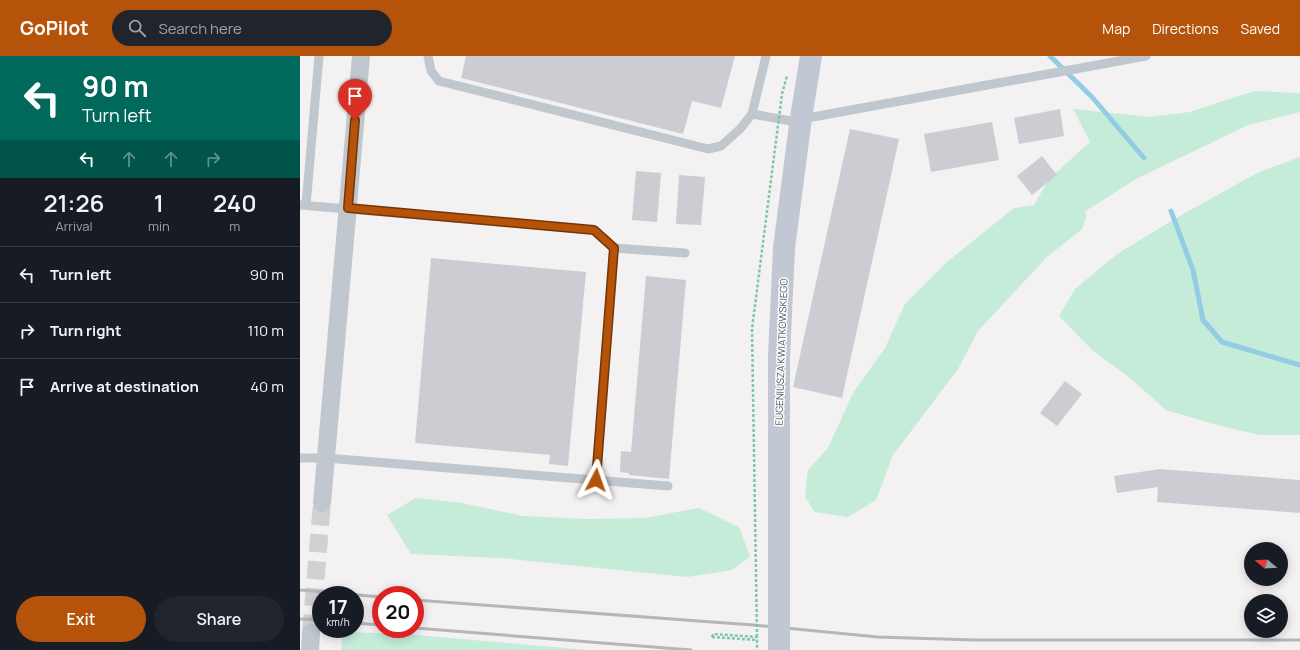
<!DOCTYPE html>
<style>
:root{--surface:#171b24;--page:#20242c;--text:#f1f3f6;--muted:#9ea1a6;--line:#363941;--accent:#b45309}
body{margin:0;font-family:Manrope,sans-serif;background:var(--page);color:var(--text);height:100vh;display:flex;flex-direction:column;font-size:15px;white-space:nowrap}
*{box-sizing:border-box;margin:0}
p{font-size:13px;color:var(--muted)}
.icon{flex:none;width:22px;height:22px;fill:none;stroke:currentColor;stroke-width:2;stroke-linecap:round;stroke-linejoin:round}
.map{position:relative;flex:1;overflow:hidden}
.side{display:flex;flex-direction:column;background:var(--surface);width:300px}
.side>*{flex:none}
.hud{background:#00695c;color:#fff;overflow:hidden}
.needle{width:26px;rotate:288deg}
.controls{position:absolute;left:944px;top:486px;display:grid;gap:8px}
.controls a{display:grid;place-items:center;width:44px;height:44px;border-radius:50%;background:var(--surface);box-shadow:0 2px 10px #0003;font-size:20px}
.speed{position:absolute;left:12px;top:530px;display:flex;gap:8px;font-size:20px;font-weight:700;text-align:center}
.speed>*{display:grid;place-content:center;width:52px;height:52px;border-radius:50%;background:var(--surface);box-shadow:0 2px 10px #0003;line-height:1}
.speed small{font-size:10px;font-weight:400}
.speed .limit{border:6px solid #d22;background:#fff;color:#111}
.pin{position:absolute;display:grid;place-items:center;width:34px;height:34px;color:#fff;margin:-41px -17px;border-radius:50% 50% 50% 0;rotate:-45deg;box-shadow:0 0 4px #0007}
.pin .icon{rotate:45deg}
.me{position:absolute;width:44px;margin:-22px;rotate:4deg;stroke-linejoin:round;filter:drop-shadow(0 0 3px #0008)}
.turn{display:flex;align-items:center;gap:14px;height:84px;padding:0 16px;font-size:18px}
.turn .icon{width:52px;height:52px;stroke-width:2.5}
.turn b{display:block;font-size:28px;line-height:34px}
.lanes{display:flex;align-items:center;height:38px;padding:0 16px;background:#0003;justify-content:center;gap:20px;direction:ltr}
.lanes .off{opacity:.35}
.eta{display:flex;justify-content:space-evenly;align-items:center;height:68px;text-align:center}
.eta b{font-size:24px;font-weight:600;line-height:28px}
.cta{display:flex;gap:8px;margin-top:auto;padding:8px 16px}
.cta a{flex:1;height:46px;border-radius:24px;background:var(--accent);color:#fff;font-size:16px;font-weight:600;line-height:46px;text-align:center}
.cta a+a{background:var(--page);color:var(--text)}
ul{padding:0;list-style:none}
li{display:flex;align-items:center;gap:12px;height:56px;padding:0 16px;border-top:1px solid var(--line)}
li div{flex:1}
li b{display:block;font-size:15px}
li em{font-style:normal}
header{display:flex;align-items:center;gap:24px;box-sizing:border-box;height:56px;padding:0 20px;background:var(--accent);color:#fff}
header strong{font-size:19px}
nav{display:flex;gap:22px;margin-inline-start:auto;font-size:14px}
.search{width:280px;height:36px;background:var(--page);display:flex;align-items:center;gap:10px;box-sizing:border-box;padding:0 14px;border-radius:22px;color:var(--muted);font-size:15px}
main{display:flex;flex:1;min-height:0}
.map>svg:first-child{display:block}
.green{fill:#c4ecd8}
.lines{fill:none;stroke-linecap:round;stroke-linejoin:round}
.stream{stroke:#95cce5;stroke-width:5}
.building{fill:#cbcdd3}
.street-tunnel{stroke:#d1d1d3;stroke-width:18;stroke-dasharray:18 9;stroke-linecap:butt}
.path{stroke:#7fc7ab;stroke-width:2.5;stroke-dasharray:3 2;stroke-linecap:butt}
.lane{stroke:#c0c7ce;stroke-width:9}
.street{stroke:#c0c7ce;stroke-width:18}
.rail{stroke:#b4b6bb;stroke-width:3}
.path-bridge{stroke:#7fc7ab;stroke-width:2.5;stroke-dasharray:3 2;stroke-linecap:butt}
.secondary-bridge{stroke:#c1c7d3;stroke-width:22}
.route-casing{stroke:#753606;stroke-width:10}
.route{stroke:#b45309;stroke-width:7}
.labels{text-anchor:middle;stroke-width:3;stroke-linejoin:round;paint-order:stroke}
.street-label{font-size:10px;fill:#4a525d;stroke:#fff}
</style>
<header>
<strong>GoPilot</strong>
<div class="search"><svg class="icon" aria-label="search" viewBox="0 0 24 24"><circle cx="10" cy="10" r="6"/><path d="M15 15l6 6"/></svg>Search here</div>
<nav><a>Map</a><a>Directions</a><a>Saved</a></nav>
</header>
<main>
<section class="side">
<div class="hud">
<div class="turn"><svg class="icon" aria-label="left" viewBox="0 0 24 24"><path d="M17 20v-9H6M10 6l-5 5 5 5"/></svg><div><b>90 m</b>Turn left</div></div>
<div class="lanes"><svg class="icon" aria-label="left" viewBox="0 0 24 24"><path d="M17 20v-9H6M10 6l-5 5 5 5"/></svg><svg class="icon off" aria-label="ahead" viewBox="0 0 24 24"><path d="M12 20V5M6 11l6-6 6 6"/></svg><svg class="icon off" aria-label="ahead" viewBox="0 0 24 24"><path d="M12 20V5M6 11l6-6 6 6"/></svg><svg class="icon off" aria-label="right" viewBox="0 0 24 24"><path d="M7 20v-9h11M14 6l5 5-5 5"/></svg></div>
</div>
<div class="eta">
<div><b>21:26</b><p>Arrival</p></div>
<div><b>1</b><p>min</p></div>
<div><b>240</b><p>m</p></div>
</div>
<ul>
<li><svg class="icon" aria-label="left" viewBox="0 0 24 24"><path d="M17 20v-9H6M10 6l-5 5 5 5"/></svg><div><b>Turn left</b></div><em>90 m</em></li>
<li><svg class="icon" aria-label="right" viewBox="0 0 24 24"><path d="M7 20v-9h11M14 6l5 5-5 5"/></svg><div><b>Turn right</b></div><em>110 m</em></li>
<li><svg class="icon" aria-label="arrive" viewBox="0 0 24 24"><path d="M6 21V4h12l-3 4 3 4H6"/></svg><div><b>Arrive at destination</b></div><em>40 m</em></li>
</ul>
<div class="cta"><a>Exit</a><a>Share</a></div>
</section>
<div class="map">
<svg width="1000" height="594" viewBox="0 0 1000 594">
<rect width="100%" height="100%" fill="#f3f1f1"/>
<g class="green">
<polygon points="954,35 1000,37 1000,56 948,69 836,123 784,156 787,158 782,173 747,201 678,275 658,313 593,399 576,444 548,461 514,456 505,440 508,414 528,392 553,337 585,292 605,248 647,206 714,152 734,149 749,123 790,86 773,53 850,61 890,56"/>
<polygon points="1000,101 1000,379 960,379 921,370 866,354 830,322 793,295 759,260 775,233 817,198 878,161 959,116"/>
<polygon points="116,442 162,447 223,460 286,463 344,462 399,452 439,471 450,501 432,514 387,521 201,502 111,498 87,459"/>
<polygon points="43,576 104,578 288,594 41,594"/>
</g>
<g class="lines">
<g class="stream">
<polyline points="750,0 792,41 844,102"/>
<polyline points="871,155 893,214 903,264 922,286 1000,309"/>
</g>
</g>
<g class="building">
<polygon points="166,0 435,0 421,52 392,45 383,78 161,22"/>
<polygon points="760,53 764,80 719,88 714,62"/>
<polygon points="692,66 699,104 631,116 624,78"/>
<polygon points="550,73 599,83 542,342 493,331"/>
<polygon points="742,100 757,119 732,139 717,120"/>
<polygon points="336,115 361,117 357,166 332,164"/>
<polygon points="379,119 405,121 401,169 376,168"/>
<polygon points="131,202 286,216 268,410 249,408 250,399 115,387"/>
<polygon points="346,220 386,224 369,423 329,419 329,417 320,416 321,395 331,396"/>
<polygon points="765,325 782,338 757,370 740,357"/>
<polygon points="860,413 1000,424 1000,457 857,446 858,431 817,437 814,420"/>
</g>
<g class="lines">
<polyline class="street-tunnel" points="11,577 22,447"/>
<g class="path">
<polyline points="412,581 413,578 457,581 457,594"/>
<polyline points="412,581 457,584"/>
</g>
<g class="lane">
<polyline points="128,0 131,15 139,25 408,93 421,90 440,73 452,58 466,0"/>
<polyline points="452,58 491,65 846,0"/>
<polyline points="0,149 294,174 314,192 296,424"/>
<polyline points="6,149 19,0"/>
<polyline points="314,192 385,197"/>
<polyline points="0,402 26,402 368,430"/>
</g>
<g class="street">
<polyline points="22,447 61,0"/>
<polyline points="10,594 11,577"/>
</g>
<g class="rail">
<polyline points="0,534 81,541"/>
<polyline points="115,544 453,569 578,581 674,584 1000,584"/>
<polyline points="0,563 21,564"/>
<polyline points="55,567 81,569"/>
<polyline points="115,572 391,594"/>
</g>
<polyline class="path-bridge" points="457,581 452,273 482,38 487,20"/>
<polyline class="secondary-bridge" points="479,594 479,301 484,192 501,62 511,0"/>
</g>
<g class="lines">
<g class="route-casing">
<polyline id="route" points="55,64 48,152 294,174 314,192 296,424"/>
</g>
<use href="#route" class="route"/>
</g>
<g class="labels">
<g class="street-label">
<text transform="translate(481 296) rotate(-88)" y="4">EUGENIUSZA KWIATKOWSKIEGO</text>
</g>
</g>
</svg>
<div class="controls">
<a><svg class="needle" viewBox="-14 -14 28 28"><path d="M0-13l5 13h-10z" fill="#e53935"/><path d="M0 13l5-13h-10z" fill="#9ea1a6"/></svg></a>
<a><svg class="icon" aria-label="layers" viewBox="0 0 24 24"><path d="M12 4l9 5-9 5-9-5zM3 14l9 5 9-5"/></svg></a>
</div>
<div class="speed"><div>17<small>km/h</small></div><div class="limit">20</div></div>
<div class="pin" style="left:55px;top:64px;background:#d93025"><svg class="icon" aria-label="arrive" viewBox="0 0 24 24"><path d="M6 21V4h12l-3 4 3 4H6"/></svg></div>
<svg class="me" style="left:296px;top:424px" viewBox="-20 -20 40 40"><path d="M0-17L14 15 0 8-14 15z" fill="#b45309" stroke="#fff" stroke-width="4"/></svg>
</div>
</main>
